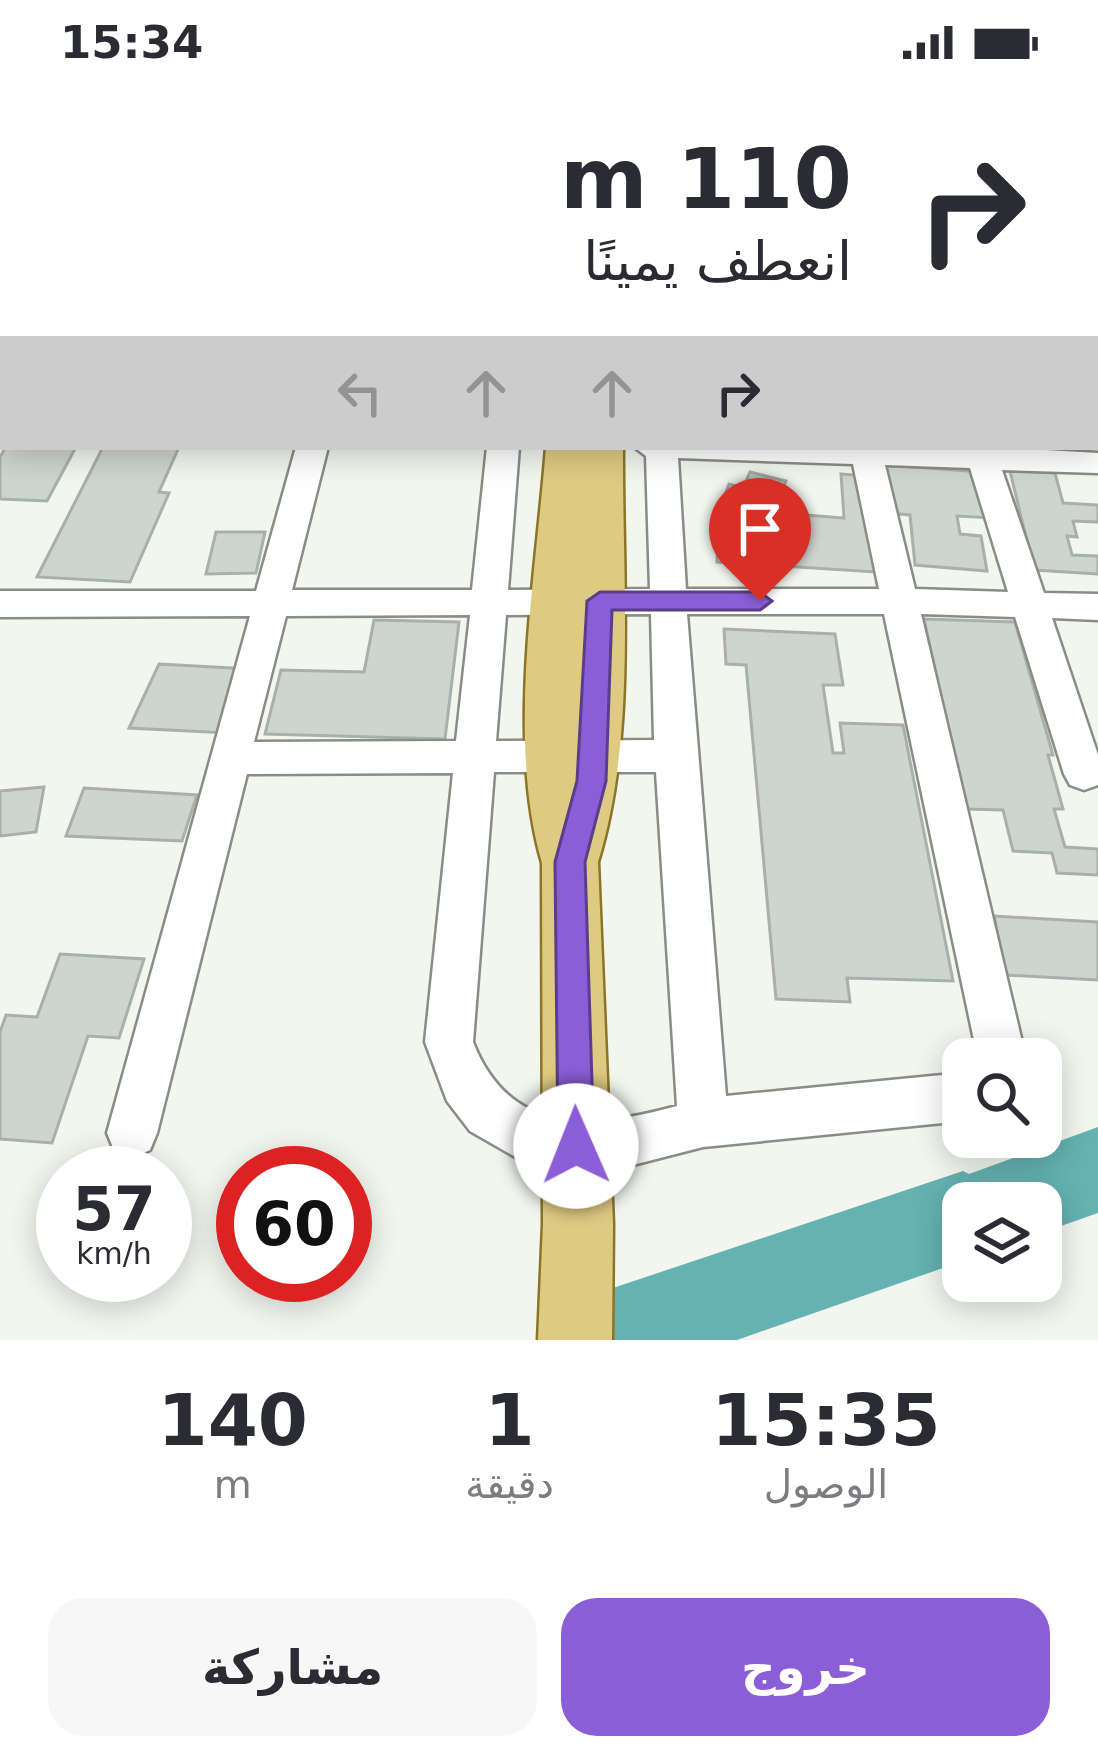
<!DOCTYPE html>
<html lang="ar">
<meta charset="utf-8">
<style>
:root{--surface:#fff;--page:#f7f7f7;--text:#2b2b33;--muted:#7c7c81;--accent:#8b5ed7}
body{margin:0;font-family:"DejaVu Sans",Vazirmatn,sans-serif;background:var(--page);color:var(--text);direction:rtl;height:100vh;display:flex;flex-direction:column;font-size:45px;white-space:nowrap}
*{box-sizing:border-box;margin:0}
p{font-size:39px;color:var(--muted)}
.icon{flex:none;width:66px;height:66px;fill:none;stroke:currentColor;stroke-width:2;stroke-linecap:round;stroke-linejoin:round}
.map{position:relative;height:1256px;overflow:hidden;direction:ltr}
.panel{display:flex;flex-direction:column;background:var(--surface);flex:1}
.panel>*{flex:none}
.guide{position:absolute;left:0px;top:0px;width:1098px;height:366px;box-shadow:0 6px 30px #0003;direction:rtl;background:#fff;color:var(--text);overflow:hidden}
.controls{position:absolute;left:942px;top:954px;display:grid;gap:24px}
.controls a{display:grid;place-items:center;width:120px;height:120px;border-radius:24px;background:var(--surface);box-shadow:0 6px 30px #0003;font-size:60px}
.speed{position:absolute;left:36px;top:1062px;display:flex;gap:24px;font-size:60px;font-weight:700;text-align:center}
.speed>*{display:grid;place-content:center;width:156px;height:156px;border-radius:50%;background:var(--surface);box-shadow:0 6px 30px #0003;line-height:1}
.speed small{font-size:30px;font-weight:400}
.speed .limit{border:18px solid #d22;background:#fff;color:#111}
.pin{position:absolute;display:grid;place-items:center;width:102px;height:102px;color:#fff;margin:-123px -51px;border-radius:50% 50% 50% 0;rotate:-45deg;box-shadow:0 0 12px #0007}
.pin .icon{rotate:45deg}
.me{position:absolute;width:132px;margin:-66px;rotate:359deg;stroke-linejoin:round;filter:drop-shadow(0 0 9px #0008)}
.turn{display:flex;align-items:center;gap:42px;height:252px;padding:0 48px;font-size:54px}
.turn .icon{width:156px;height:156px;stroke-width:2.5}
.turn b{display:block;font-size:84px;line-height:102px}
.lanes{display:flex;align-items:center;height:114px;padding:0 48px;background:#0003;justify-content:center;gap:60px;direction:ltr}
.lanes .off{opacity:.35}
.eta{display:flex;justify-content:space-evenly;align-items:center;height:204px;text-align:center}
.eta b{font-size:72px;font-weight:700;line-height:84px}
.cta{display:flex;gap:24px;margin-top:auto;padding:24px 48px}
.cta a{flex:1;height:138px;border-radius:36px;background:var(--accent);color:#fff;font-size:48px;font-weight:700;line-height:138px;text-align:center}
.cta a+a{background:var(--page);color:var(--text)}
.status{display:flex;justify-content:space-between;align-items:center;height:84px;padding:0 60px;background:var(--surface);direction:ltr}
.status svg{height:33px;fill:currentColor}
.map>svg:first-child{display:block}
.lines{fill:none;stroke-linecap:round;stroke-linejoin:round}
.river{fill:#65b2b2;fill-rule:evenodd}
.building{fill:#cdd5d0;stroke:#a9b0ac;stroke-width:3}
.minor-casing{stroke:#8a8d86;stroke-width:5}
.major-casing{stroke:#8b7526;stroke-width:5}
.minor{fill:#fff;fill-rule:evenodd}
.major{fill:#dfca82;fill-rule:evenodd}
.route{fill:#8b5ed7;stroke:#5a3d8c;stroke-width:3}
</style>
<div class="status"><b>15:34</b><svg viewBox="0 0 49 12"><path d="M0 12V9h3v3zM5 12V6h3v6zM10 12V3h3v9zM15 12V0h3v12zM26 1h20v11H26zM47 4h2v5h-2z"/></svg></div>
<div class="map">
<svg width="1098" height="1256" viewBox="0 0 1098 1256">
<rect width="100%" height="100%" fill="#f2f6ef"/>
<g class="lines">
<polygon class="river" points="1098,1043 1098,1129 1041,1149 1041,1119 963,1119 963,1177 737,1256 553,1256 567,1222 601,1208 963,1087 969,1090"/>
</g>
<g class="building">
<polygon points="274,0 399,0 272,3"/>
<polygon points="6,363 76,363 47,417 0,415 0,373"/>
<polygon points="103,363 179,363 159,408 169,409 130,498 37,493"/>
<polygon points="884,381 983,388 991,434 957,432 960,450 981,452 987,487 915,481 910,431 889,429"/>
<polygon points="1010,387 1055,389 1063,419 1098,421 1098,438 1073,437 1077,453 1067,452 1072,471 1098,472 1098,490 1034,486"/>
<polygon points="750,388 786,397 776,421 726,408 729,400 743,404"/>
<polygon points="841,390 867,392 875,488 717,478 719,424 844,434"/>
<polygon points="216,448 265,448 256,489 206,490"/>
<polygon points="924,535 1015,538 1053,671 1048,671 1063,725 1054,725 1065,763 1098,765 1098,791 1057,789 1052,769 1013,767 1003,726 965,725"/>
<polygon points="374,536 459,538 445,655 265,650 281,586 364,588"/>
<polygon points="724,545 835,550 843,601 823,601 833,669 844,669 840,639 903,641 953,897 847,894 850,918 776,915 746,581 726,580"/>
<polygon points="159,580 249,585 228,649 129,644"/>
<polygon points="44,703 36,748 0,752 0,707"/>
<polygon points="84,704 197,711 182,757 66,752"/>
<polygon points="994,832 1098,838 1098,896 1006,891"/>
<polygon points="60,870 144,875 119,954 88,952 52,1059 0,1055 0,948 6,931 37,933"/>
</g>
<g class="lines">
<g class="minor-casing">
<g id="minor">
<polygon points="94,0 116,0 92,3"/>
<polygon points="174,0 196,0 172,3"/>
<polygon points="245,0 267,0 244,3"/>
<polygon points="396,0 418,0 395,3"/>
<rect x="636" y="0" width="22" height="3"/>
<polygon points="1014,0 1036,0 1038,3 1016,3"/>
<rect x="0" y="38" width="3" height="14"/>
<rect x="1095" y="43" width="3" height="14"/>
<polygon points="3,111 3,131 0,132 0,112"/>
<polygon points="1095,135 1098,136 1098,157 1095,156"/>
<rect x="0" y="166" width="3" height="16"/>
<rect x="1095" y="177" width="3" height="16"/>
<rect x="0" y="235" width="3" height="18"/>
<rect x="1095" y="256" width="3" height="18"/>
<polygon points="3,310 3,333 0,334 0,311"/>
<path d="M 296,363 L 328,363 L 292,506 L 472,506 L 487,363 L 519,363 L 508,506 L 650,505 L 646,372 L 634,363 L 995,363 L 1098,369 L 1098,389 L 1002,386 L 1044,509 L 1098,510 L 1098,536 L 1052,534 L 1098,671 L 1098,701 L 1084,706 L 1070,701 L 1064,690 L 1015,533 L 921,530 L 1026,975 L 978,975 L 884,530 L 687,530 L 726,1012 L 963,989 L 963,1037 L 703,1063 L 625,1083 L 587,1087 L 550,1084 L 517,1074 L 470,1047 L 447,1017 L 425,958 L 453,689 L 247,690 L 157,1049 L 150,1066 L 132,1074 L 114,1066 L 107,1049 L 250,532 L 0,533 L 0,507 L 256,507 ZM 678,374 L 853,380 L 879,505 L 686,505 ZM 885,381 L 970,384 L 1008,508 L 915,505 ZM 651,530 L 654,656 L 496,657 L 506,531 ZM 470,531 L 456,657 L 254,658 L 286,532 ZM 494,688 L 656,688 L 677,1022 C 592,1045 510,1053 473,958 Z"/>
</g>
</g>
<g class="major-casing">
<g id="major">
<rect x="589" y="0" width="28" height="3"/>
<path d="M 546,363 L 623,363 C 622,496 637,652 598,778 L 613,1140 L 612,1256 L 538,1256 L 543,1140 L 542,779 C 506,656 536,492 546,363 Z"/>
</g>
</g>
<use href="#minor" class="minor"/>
<use href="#major" class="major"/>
</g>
<polygon class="route" points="600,508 760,508 772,517 760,526 612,526 606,697 585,778 594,1062 589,1074 576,1080 563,1074 558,1062 555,778 577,697 587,517"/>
</svg>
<div class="controls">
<a><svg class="icon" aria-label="search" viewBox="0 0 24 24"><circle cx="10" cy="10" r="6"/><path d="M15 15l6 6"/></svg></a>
<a><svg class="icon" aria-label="layers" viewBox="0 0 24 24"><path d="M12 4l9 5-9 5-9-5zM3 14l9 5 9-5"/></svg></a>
</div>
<div class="speed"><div>57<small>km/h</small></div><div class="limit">60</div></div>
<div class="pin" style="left:760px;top:517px;background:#d93025"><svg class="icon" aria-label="arrive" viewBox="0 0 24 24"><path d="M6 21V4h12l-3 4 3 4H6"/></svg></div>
<svg class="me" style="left:576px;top:1062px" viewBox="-20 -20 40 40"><circle r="19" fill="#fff"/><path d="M0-13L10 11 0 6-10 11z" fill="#8b5ed7"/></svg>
<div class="guide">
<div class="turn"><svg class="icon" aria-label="right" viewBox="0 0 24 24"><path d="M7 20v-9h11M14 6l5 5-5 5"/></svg><div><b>110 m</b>انعطف يمينًا</div></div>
<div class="lanes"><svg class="icon off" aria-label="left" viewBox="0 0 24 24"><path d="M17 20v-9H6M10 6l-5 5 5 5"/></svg><svg class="icon off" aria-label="ahead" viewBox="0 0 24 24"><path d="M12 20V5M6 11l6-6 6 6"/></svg><svg class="icon off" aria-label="ahead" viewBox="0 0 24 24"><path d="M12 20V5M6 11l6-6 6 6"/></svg><svg class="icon" aria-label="right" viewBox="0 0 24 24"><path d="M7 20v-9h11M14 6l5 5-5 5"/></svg></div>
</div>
</div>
<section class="panel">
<div class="eta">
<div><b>15:35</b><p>الوصول</p></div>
<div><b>1</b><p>دقيقة</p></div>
<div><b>140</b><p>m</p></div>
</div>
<div class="cta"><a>خروج</a><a>مشاركة</a></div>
</section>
